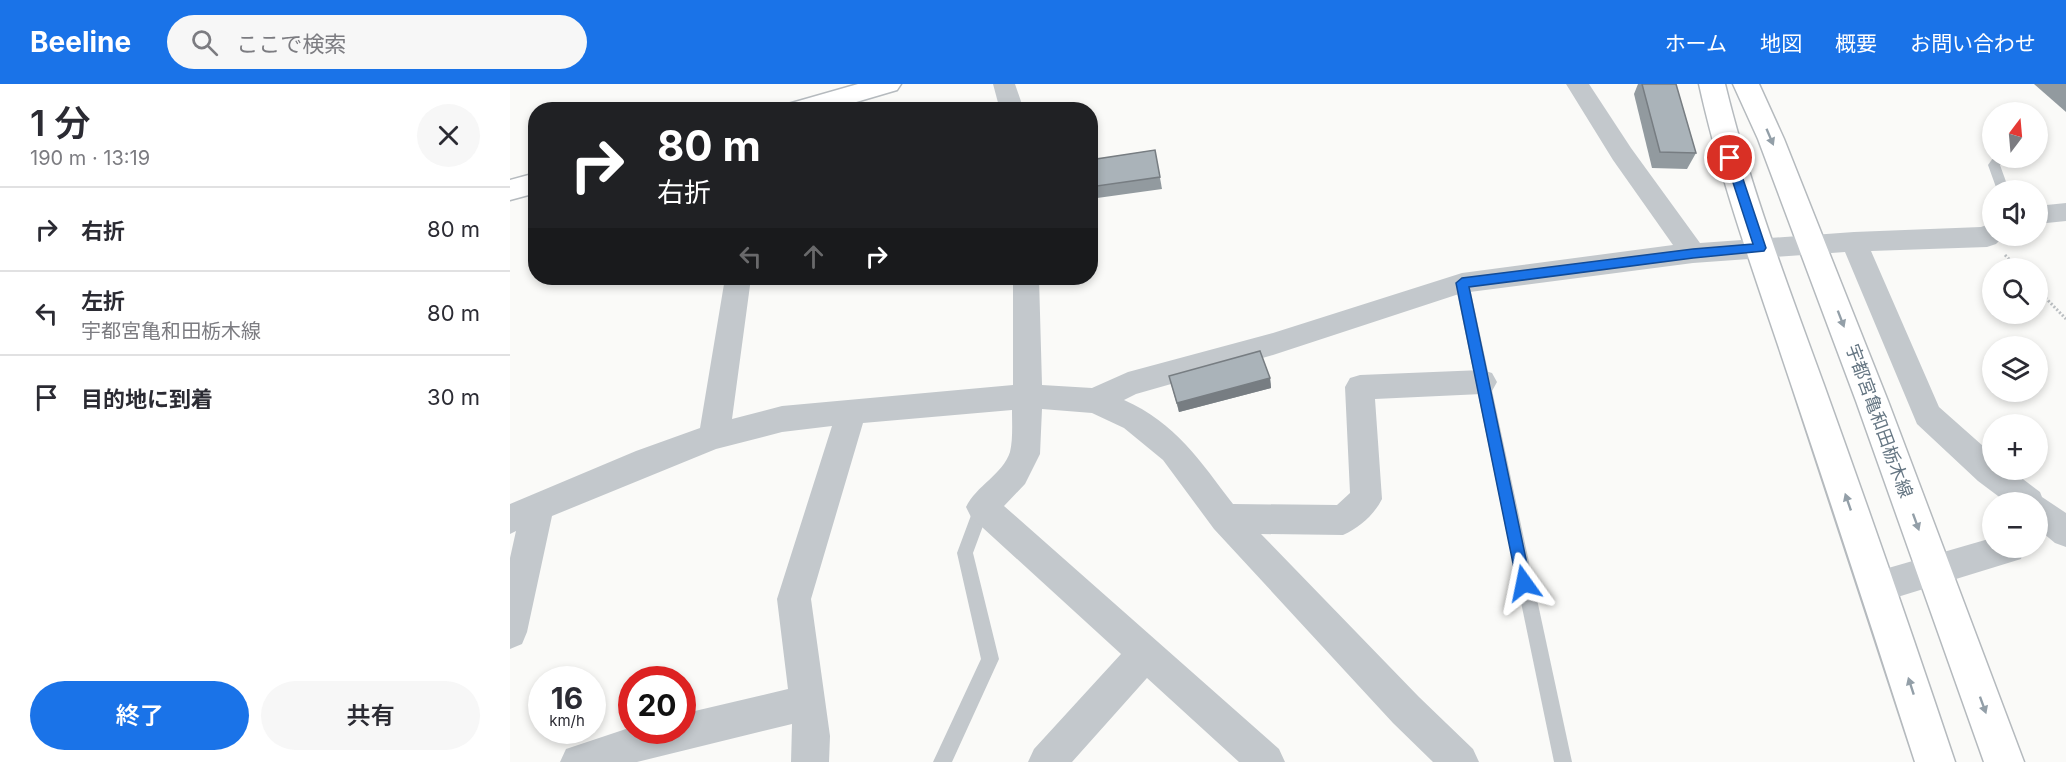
<!DOCTYPE html>
<html lang="ja">
<meta charset="utf-8">
<style>
:root{--surface:#fff;--page:#f7f7f7;--text:#2b2b33;--muted:#7c7c81;--line:#e1e1e2;--accent:#1a73e8}
body{margin:0;font-family:Inter,"Noto Sans JP",sans-serif;background:var(--page);color:var(--text);height:100vh;display:flex;flex-direction:column;font-size:22px;white-space:nowrap}
*{box-sizing:border-box;margin:0}
p{font-size:20px;color:var(--muted)}
.icon{flex:none;width:33px;height:33px;fill:none;stroke:currentColor;stroke-width:2;stroke-linecap:round;stroke-linejoin:round}
.map{position:relative;flex:1;overflow:hidden}
.details{display:flex;flex-direction:column;background:var(--surface);width:510px}
.details>*{flex:none}
.hud{position:absolute;left:18px;top:18px;width:570px;height:183px;border-radius:24px;box-shadow:0 3px 9px #0003;background:#202124;color:#fff;overflow:hidden}
.needle{width:39px;rotate:16deg}
.fabs{position:absolute;left:1472px;top:18px;display:grid;gap:12px}
.fabs a{display:grid;place-items:center;width:66px;height:66px;border-radius:50%;background:var(--surface);box-shadow:0 3px 9px #0003;font-size:30px}
.speed{position:absolute;left:18px;top:582px;display:flex;gap:12px;font-size:30px;font-weight:700;text-align:center}
.speed>*{display:grid;place-content:center;width:78px;height:78px;border-radius:50%;background:var(--surface);box-shadow:0 3px 9px #0003;line-height:1}
.speed small{font-size:15px;font-weight:400}
.speed .limit{border:9px solid #d22;background:#fff;color:#111}
.pin{position:absolute;display:grid;place-items:center;width:51px;height:51px;color:#fff;margin:-26px;border:3px solid #fff;border-radius:50%;box-shadow:0 2px 6px #0007}
.me{position:absolute;width:66px;margin:-33px;rotate:348deg;stroke-linejoin:round;filter:drop-shadow(0 0 4px #0008)}
.turn{display:flex;align-items:center;gap:21px;height:126px;padding:0 30px;font-size:27px}
.turn .icon{width:78px;height:78px;stroke-width:2.5}
.turn b{display:block;font-size:42px;line-height:51px}
.lanes{display:flex;align-items:center;height:57px;padding:0 30px;background:#0003;justify-content:center;gap:30px;direction:ltr}
.lanes .off{opacity:.35}
.round{display:grid;place-items:center;flex:none;width:63px;height:63px;border-radius:32px;background:var(--page)}
.head{display:flex;align-items:center;justify-content:space-between;height:102px;padding:0 30px}
h1{font-size:36px;font-weight:600;line-height:45px}
.action{display:flex;gap:12px;margin-top:auto;padding:12px 30px}
.action a{flex:1;height:69px;border-radius:36px;background:var(--accent);color:#fff;font-size:24px;font-weight:600;line-height:69px;text-align:center}
.action a+a{background:var(--page);color:var(--text)}
ul{padding:0;list-style:none}
li{display:flex;align-items:center;gap:18px;height:84px;padding:0 30px;border-top:2px solid var(--line)}
li div{flex:1}
li b{display:block;font-size:22px}
li em{font-style:normal}
header{display:flex;align-items:center;gap:36px;box-sizing:border-box;height:84px;padding:0 30px;background:var(--accent);color:#fff}
header strong{font-size:28px}
nav{display:flex;gap:33px;margin-inline-start:auto;font-size:21px}
.search{width:420px;height:54px;background:var(--page);display:flex;align-items:center;gap:15px;box-sizing:border-box;padding:0 21px;border-radius:33px;color:var(--muted);font-size:22px}
main{display:flex;flex:1;min-height:0}
.map>svg:first-child{display:block}
.lines{fill:none;stroke-linecap:round;stroke-linejoin:round}
.primary-casing{stroke:#b5babe;stroke-width:3}
.path{stroke:#bbbfc2;stroke-width:3;stroke-dasharray:2 2;stroke-linecap:butt}
.lane{fill:#c3c8cc;fill-rule:evenodd}
.street{fill:#c3c8cc;fill-rule:evenodd}
.primary{fill:#fff;fill-rule:evenodd}
.wall{fill:#929a9f}
.shaded-wall{fill:#777d82}
.building{fill:#aab3b9;stroke:#777d82;stroke-width:1.5}
.oneway{fill:#939fa8}
.route{fill:#1a73e8;stroke:#114b97;stroke-width:1.5}
.labels{text-anchor:middle;stroke-width:6;stroke-linejoin:round;paint-order:stroke}
.street-label{font-size:18px;fill:#657683;stroke:#fff}
</style>
<header>
<strong>Beeline</strong>
<div class="search"><svg class="icon" aria-label="search" viewBox="0 0 24 24"><circle cx="10" cy="10" r="6"/><path d="M15 15l6 6"/></svg>ここで検索</div>
<nav><a>ホーム</a><a>地図</a><a>概要</a><a>お問い合わせ</a></nav>
</header>
<main>
<section class="details">
<div class="head"><div><h1>1 分</h1><p>190 m · 13:19</p></div><a class="round"><svg class="icon" aria-label="close" viewBox="0 0 24 24"><path d="M6 6l12 12M18 6L6 18"/></svg></a></div>
<ul>
<li><svg class="icon" aria-label="right" viewBox="0 0 24 24"><path d="M7 20v-9h11M14 6l5 5-5 5"/></svg><div><b>右折</b></div><em>80 m</em></li>
<li><svg class="icon" aria-label="left" viewBox="0 0 24 24"><path d="M17 20v-9H6M10 6l-5 5 5 5"/></svg><div><b>左折</b><p>宇都宮亀和田栃木線</p></div><em>80 m</em></li>
<li><svg class="icon" aria-label="arrive" viewBox="0 0 24 24"><path d="M6 21V4h12l-3 4 3 4H6"/></svg><div><b>目的地に到着</b></div><em>30 m</em></li>
</ul>
<div class="action"><a>終了</a><a>共有</a></div>
</section>
<div class="map">
<svg width="1556" height="678" viewBox="0 0 1556 678">
<rect width="100%" height="100%" fill="#fafaf8"/>
<g class="lines">
<g class="primary-casing">
<g id="primary">
<polygon points="348,0 391,0 387,6 319,26 274,26 278,20"/>
<path d="M 1189,0 L 1215,0 C 1240,103 1278,202 1314,301 C 1359,426 1403,552 1445,678 L 1405,678 C 1365,553 1324,428 1282,303 C 1249,203 1212,104 1189,0 Z"/>
<polygon points="1223,0 1249,0 1274,55 1378,317 1514,678 1474,678 1346,317 1248,55"/>
<polygon points="26,89 26,109 0,116 0,96"/>
</g>
</g>
<g class="path">
<polyline points="1495,171 1508,184"/>
<polyline points="1527,205 1556,235"/>
</g>
<g class="lane">
<polygon points="1483,74 1500,74 1490,81 1499,106 1487,106 1478,81"/>
<polygon points="952,194 959,199 1062,678 1044,678 945,199"/>
<polygon points="472,416 478,418 480,423 463,469 489,575 442,678 423,678 471,575 447,469 466,418"/>
</g>
<g class="street">
<polygon points="483,0 505,0 514,26 490,26"/>
<path d="M 1056,0 L 1079,0 L 1121,64 L 1190,159 L 1344,148 L 1471,143 L 1482,139 L 1482,152 L 1494,152 L 1486,160 L 1477,163 L 1361,167 L 1429,323 L 1482,370 L 1482,386 L 1501,386 L 1530,408 L 1532,413 L 1556,429 L 1556,463 L 1545,459 L 1527,444 L 1527,418 L 1496,418 L 1468,397 L 1407,340 L 1335,168 L 1183,179 L 952,209 L 763,271 L 626,310 L 614,316 C 666,339 690,377 723,420 L 827,421 L 840,409 L 835,303 L 840,294 L 850,291 L 972,286 L 982,289 L 987,298 L 982,307 L 972,310 L 865,315 L 872,415 C 864,431 849,444 833,451 L 751,450 L 909,613 L 963,665 L 969,678 L 923,678 L 883,639 L 704,445 L 653,376 L 614,344 L 582,329 L 532,325 L 530,370 L 515,400 L 494,422 L 769,665 L 775,678 L 729,678 L 637,594 L 562,678 L 518,678 L 524,665 L 611,570 L 461,433 L 456,423 C 466,402 493,390 500,368 C 503,356 502,339 502,326 L 353,339 L 301,515 L 320,652 L 319,678 L 281,678 L 282,640 L 127,678 L 50,678 L 56,665 L 122,643 L 122,646 L 172,646 L 172,630 L 278,605 L 267,515 L 322,342 L 272,348 L 206,365 L 42,432 L 17,548 L 12,560 L 0,565 L 0,474 L 6,447 L 0,450 L 0,420 L 126,367 L 190,344 L 215,194 L 241,194 L 222,335 L 272,322 L 503,301 L 503,194 L 529,194 L 532,301 L 582,304 L 618,288 L 763,249 L 952,189 L 1163,161 L 1103,76 Z"/>
<polygon points="1556,119 1556,137 1527,140 1527,122"/>
<polygon points="1482,454 1482,464 1515,464 1511,475 1368,519 1356,514 1351,503 1356,492 1368,487"/>
</g>
<use href="#primary" class="primary"/>
</g>
<g class="wall">
<polygon points="1128,0 1166,0 1186,69 1177,85 1142,84 1124,10"/>
<polygon points="1524,0 1556,0 1556,28"/>
<polygon points="645,66 652,105 580,115 580,76"/>
<polygon points="659,292 760,294 761,304 669,328"/>
</g>
<polygon class="shaded-wall" points="760,294 761,304 669,328 667,319"/>
<g class="building">
<polygon points="1132,0 1166,0 1186,69 1150,68"/>
<polygon points="645,66 650,93 580,103 580,76"/>
<polygon points="750,267 760,294 667,319 659,292"/>
</g>
<defs><path id="oneway-solid" d="M-6-.8H1V-3.2L6.5 0L1 3.2V.8H-6Z" transform="scale(1.5)"/></defs>
<g class="oneway">
<use href="#oneway-solid" transform="translate(1260 53) rotate(67)"/>
<use href="#oneway-solid" transform="translate(1331 235) rotate(69)"/>
<use href="#oneway-solid" transform="translate(1338 418) rotate(-109)"/>
<use href="#oneway-solid" transform="translate(1406 438) rotate(70)"/>
<use href="#oneway-solid" transform="translate(1401 602) rotate(-108)"/>
<use href="#oneway-solid" transform="translate(1473 621) rotate(70)"/>
</g>
<polygon class="route" points="1220,70 1226,74 1256,164 1254,167 1183,174 959,203 1021,499 1019,504 1014,506 1008,504 946,199 952,194 1183,165 1243,160 1215,74"/>
<g class="labels">
<g class="street-label">
<text transform="translate(1369 337) rotate(70)" y="6">宇都宮亀和田栃木線</text>
</g>
</g>
</svg>
<div class="fabs">
<a><svg class="needle" viewBox="-14 -14 28 28"><path d="M0-13l5 13h-10z" fill="#e53935"/><path d="M0 13l5-13h-10z" fill="#7c7c81"/></svg></a>
<a><svg class="icon" aria-label="sound" viewBox="0 0 24 24"><path d="M4 9h4l5-4v14l-5-4H4zM17 9q2 3 0 6"/></svg></a>
<a><svg class="icon" aria-label="search" viewBox="0 0 24 24"><circle cx="10" cy="10" r="6"/><path d="M15 15l6 6"/></svg></a>
<a><svg class="icon" aria-label="layers" viewBox="0 0 24 24"><path d="M12 4l9 5-9 5-9-5zM3 14l9 5 9-5"/></svg></a>
<a>+</a>
<a>−</a>
</div>
<div class="speed"><div>16<small>km/h</small></div><div class="limit">20</div></div>
<div class="pin" style="left:1220px;top:74px;background:#d93025"><svg class="icon" aria-label="arrive" viewBox="0 0 24 24"><path d="M6 21V4h12l-3 4 3 4H6"/></svg></div>
<svg class="me" style="left:1014px;top:499px" viewBox="-20 -20 40 40"><path d="M0-17L14 15 0 8-14 15z" fill="#1a73e8" stroke="#fff" stroke-width="4"/></svg>
<div class="hud">
<div class="turn"><svg class="icon" aria-label="right" viewBox="0 0 24 24"><path d="M7 20v-9h11M14 6l5 5-5 5"/></svg><div><b>80 m</b>右折</div></div>
<div class="lanes"><svg class="icon off" aria-label="left" viewBox="0 0 24 24"><path d="M17 20v-9H6M10 6l-5 5 5 5"/></svg><svg class="icon off" aria-label="ahead" viewBox="0 0 24 24"><path d="M12 20V5M6 11l6-6 6 6"/></svg><svg class="icon" aria-label="right" viewBox="0 0 24 24"><path d="M7 20v-9h11M14 6l5 5-5 5"/></svg></div>
</div>
</div>
</main>
